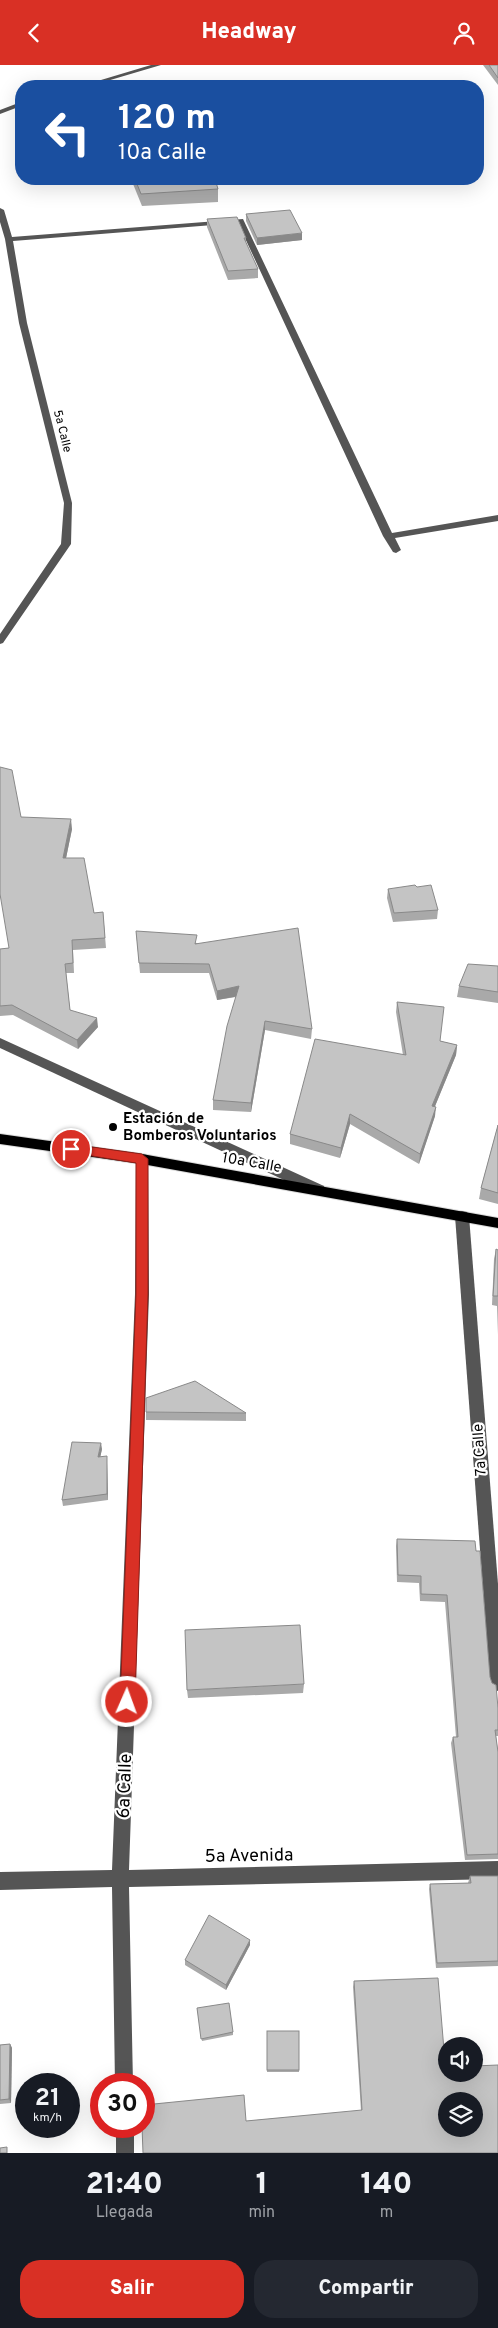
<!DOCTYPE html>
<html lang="es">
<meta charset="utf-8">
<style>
:root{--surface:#171b24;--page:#242831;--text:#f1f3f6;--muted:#9ea1a6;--accent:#d93025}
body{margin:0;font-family:Overpass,sans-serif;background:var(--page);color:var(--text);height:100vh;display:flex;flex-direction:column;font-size:19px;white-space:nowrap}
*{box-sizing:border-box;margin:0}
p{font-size:16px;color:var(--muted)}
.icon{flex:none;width:28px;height:28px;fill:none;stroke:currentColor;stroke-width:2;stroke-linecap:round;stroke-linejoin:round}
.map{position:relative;height:2088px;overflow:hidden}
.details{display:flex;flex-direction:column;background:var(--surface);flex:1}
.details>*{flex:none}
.hud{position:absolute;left:15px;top:15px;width:469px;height:105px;border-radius:20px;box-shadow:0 5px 20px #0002;background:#1a4fa0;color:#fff;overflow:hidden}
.controls{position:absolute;left:438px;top:1972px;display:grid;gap:10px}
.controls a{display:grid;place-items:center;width:45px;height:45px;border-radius:50%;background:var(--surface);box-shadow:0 5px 20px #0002;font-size:25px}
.speed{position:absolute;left:15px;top:2008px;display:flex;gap:10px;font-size:25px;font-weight:700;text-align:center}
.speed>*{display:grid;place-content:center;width:65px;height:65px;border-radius:50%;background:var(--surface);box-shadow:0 5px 20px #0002;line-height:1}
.speed small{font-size:12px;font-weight:400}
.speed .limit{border:8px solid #d22;background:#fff;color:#111}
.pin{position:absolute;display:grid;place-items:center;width:42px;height:42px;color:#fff;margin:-21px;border:2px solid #fff;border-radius:50%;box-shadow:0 1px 5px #0007}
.me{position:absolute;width:55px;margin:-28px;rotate:2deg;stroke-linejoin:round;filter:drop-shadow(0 0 4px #0008)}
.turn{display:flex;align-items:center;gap:18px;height:105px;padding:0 20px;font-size:22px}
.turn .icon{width:65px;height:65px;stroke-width:2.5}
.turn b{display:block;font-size:35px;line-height:42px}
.eta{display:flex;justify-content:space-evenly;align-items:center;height:85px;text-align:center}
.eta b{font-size:30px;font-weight:800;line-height:35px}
.primary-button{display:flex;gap:10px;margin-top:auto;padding:10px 20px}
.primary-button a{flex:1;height:58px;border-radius:20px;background:var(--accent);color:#fff;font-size:20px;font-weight:800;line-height:58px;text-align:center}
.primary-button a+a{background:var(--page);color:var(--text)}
header{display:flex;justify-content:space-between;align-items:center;height:65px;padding:0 20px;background:var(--accent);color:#fff;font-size:22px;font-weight:800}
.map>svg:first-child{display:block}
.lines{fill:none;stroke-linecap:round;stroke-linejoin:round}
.major-casing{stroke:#dbdbdb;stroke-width:2}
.minor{fill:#555;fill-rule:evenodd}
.major{fill:#000;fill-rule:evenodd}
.wall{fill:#a9a9a9}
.shaded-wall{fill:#898989}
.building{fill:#c4c4c4;stroke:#898989;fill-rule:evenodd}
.route{fill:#d93025;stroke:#8d1f18}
.poi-dot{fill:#000;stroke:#fff;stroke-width:2}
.labels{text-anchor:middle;stroke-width:4.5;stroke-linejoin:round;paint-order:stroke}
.far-street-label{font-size:12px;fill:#000;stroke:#fff}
.poi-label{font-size:15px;font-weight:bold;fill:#000;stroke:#fff;text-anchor:start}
.street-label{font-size:15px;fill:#000;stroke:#fff}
.near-street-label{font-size:18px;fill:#000;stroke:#fff}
</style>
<header><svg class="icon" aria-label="back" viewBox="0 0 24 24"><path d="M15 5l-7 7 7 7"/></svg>Headway<svg class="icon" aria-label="person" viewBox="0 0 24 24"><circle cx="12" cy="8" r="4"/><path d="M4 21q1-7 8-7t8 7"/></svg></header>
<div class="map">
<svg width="498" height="2088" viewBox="0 0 498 2088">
<rect width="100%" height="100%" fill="#fff"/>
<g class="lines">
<g class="major-casing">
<polygon id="major" points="0,1069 142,1089 498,1153 498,1163 142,1099 0,1079"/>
</g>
<g class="minor">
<polygon points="151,0 161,0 90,21 81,21"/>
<polygon points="21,37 21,41 0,49 0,45"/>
<polygon points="0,143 4,145 12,172 243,154 392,468 498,450 498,456 395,473 401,485 396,488 393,487 383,471 238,158 13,176 27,258 72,438 71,479 3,578 0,579 0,569 61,479 64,438 19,258 5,174 0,157"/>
<polygon points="0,973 324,1121 325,1125 324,1129 314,1129 0,983"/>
<polygon points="142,1089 147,1090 148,1094 149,1229 129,1805 498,1796 498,1814 129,1822 133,2019 115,2019 112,1822 0,1825 0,1807 112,1805 135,1229 136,1094 137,1090"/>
<polygon points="462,1146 467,1147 469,1151 498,1519 498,1626 492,1624 490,1618 455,1151 457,1147"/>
<rect x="116" y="2061" width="18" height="27"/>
</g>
<use href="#major" class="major"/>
</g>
<g class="wall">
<polygon points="483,0 498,0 498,20"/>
<polygon points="131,114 215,114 218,124 218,137 142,141"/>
<polygon points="246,149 302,175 257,180 246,156"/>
<polygon points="207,154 246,173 246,178 258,204 258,213 228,215 207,162"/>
<polygon points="21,752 72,764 66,793 94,848 103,847 106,883 73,885 74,908 66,908 70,945 98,962 78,984 13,950 0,951 0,884 9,883"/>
<polygon points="388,824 438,845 437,854 393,857 387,833"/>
<polygon points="136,866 197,878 312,964 311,974 265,965 251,1047 213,1045 213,1035 236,932 217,935 209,908 140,908"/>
<polygon points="498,901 498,938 457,932 459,921"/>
<polygon points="397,937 440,976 457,980 456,990 435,1041 435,1051 419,1099 350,1059 340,1093 290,1079 290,1069 403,990 396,947"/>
<polygon points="498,1060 498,1139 479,1134 481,1123"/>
<polygon points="496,1184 498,1185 498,1270 497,1241 492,1240 494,1194"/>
<polygon points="146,1347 246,1348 246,1356 146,1355"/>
<polygon points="102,1384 100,1392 107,1398 108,1435 63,1441 62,1435"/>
<polygon points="397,1474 476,1486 490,1612 498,1643 498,1671 496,1671 498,1687 498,1794 465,1795 451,1678 453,1672 456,1672 445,1537 420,1536 419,1518 397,1517 396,1481"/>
<polygon points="304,1619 303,1628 188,1633 187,1625"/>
<polygon points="470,1811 498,1811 498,1901 436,1903 429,1824 430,1819 468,1818"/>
<polygon points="250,1880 226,1925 185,1900 185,1895"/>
<polygon points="354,1916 446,2002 498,2088 246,2056 361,2046 353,1922"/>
<polygon points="197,1943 233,1967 233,1970 202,1976"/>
<polygon points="267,1966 299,2005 299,2007 267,2007"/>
<polygon points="10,1979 12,1983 11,2038 0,2039 0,1980"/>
</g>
<g class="shaded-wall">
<polygon points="302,168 302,175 257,180 257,173"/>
<polygon points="71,754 72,764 64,803 63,793"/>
<polygon points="239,921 239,931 217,935 217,926"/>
<polygon points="97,953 98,962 78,984 77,975"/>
<polygon points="265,956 265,965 251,1047 251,1038"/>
<polygon points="457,980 456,990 431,1051 432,1041"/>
<polygon points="436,1042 435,1051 419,1099 420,1089"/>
<polygon points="350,1049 350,1059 340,1093 341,1083"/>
<polygon points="101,1378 102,1384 99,1398 98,1392"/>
<polygon points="107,1391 107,1398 108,1435 107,1429"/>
<polygon points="250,1875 250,1880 226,1925 226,1920"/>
<polygon points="10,1979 12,1983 11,2038 9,2034"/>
</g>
<g class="building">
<polygon points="489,0 498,0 498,13"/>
<polygon points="135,114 215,114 218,124 141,129"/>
<polygon points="290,145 302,168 257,173 246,149"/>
<polygon points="237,152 246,173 244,173 258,204 228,206 207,154"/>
<polygon points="0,702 12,705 21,752 71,754 63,793 84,793 94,848 103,847 105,873 72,875 73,898 65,899 70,945 97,953 77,975 12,940 0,941 0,884 9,883 0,829"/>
<polygon points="415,820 417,822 431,820 438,845 394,848 388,824"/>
<polygon points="298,863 312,964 265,956 251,1038 213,1035 227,961 239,921 217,926 209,899 139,898 136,866 197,870 195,879"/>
<polygon points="468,899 498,901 498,927 459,921"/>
<polygon points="397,937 444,942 440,976 457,980 432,1041 436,1042 420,1089 350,1049 341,1083 290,1069 315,974 406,990"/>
<polygon points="498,1060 498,1128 481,1123"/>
<polygon points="496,1184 498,1185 498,1231 493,1231"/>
<polygon points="195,1316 246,1348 146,1347 146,1333"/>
<polygon points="72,1377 101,1378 98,1392 107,1391 107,1429 62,1435"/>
<polygon points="397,1474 475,1476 476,1486 480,1486 490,1612 492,1618 496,1620 498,1643 498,1665 495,1665 498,1687 498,1789 467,1790 453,1672 458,1672 447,1530 421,1529 421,1511 398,1510"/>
<polygon points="300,1560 304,1619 187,1625 185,1565"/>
<polygon points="470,1811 498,1811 498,1896 437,1898 430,1819 471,1818"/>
<polygon points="209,1850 250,1875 226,1920 185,1895"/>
<path d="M 438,1913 L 446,2009 L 474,2009 L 474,2001 L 498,2000 L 498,2088 L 143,2088 L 142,2061 L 144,2061 L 144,2040 L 244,2030 L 246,2056 L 362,2045 L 354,1916 ZM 446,2036 L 474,2036 L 474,2064 L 446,2064 Z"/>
<polygon points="229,1938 233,1967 201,1974 197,1943"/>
<rect x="267" y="1966" width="32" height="39"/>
<polygon points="10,1979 9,2034 0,2035 0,1980"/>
<polygon points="7,2082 7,2088 0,2088 0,2083"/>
</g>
<polygon class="route" points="71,1079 142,1089 148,1094 148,1229 135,1637 133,1643 127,1645 122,1643 120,1637 136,1229 136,1098 67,1087 65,1084"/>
<circle class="poi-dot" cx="113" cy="1062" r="5"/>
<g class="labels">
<g class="far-street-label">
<text transform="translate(63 366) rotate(76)" y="4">5a Calle</text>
</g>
<g class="poi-label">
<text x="123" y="1058">Estación de<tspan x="123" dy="17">Bomberos Voluntarios</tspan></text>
</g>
<g class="street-label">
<text transform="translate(252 1097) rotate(10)" y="5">10a Calle</text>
<text transform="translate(479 1385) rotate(-94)" y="5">7a Calle</text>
</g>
<g class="near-street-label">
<text transform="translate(124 1721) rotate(-88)" y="6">6a Calle</text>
<text transform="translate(249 1790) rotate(-1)" y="6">5a Avenida</text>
</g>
</g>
</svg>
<div class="controls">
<a><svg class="icon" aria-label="sound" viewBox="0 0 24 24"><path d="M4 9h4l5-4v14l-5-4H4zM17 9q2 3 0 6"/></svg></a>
<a><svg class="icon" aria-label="layers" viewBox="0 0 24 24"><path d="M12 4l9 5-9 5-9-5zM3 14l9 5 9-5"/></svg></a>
</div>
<div class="speed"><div>21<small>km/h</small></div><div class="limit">30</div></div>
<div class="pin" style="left:71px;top:1084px;background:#d93025"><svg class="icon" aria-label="arrive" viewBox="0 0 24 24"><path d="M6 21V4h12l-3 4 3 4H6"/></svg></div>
<svg class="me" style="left:127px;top:1637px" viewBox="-20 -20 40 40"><circle r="17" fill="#d93025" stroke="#fff" stroke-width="3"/><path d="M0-11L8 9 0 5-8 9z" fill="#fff"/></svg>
<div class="hud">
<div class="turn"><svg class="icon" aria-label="left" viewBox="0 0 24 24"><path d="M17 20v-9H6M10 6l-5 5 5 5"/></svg><div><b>120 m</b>10a Calle</div></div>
</div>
</div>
<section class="details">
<div class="eta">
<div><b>21:40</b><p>Llegada</p></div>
<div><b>1</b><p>min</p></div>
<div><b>140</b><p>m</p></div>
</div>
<div class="primary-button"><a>Salir</a><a>Compartir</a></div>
</section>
